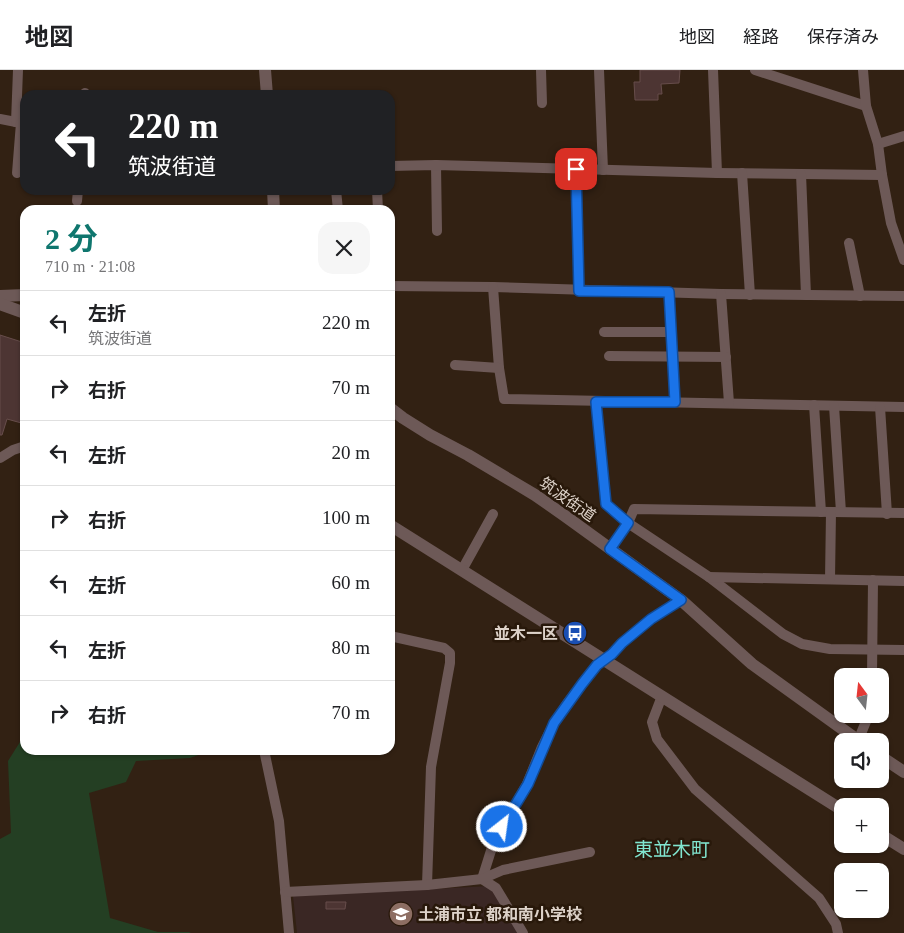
<!DOCTYPE html>
<html lang="ja">
<meta charset="utf-8">
<style>
:root{--surface:#fff;--page:#f6f6f6;--text:#202124;--muted:#757577;--line:#e0e0e0;--accent:#0f766e}
body{margin:0;font-family:"Times New Roman","Noto Sans JP",serif;background:var(--page);color:var(--text);height:100vh;display:flex;flex-direction:column;font-size:19px;white-space:nowrap}
*{box-sizing:border-box;margin:0}
p{font-size:16px;color:var(--muted)}
.icon{flex:none;width:28px;height:28px;fill:none;stroke:currentColor;stroke-width:2;stroke-linecap:round;stroke-linejoin:round}
.map{position:relative;flex:1;overflow:hidden}
.details{position:absolute;left:20px;top:135px;width:375px;height:550px;display:flex;flex-direction:column;background:var(--surface);border-radius:15px;box-shadow:0 1px 4px #0004}
.details>*{flex:none}
.top-card{position:absolute;left:20px;top:20px;width:375px;height:105px;border-radius:15px;box-shadow:0 1px 4px #0004;background:#202124;color:#fff;overflow:hidden}
.needle{width:32px;rotate:345deg}
.fabs{position:absolute;left:834px;top:598px;display:grid;gap:10px}
.fabs a{display:grid;place-items:center;width:55px;height:55px;border-radius:10px;background:var(--surface);box-shadow:0 1px 4px #0004;font-size:25px}
.pin{position:absolute;display:grid;place-items:center;width:42px;height:42px;color:#fff;margin:-21px;border-radius:10px;box-shadow:0 2px 8px #0006}
.me{position:absolute;width:55px;margin:-28px;rotate:30deg;stroke-linejoin:round;filter:drop-shadow(0 0 4px #0008)}
.turn{display:flex;align-items:center;gap:18px;height:105px;padding:0 25px;font-size:22px}
.turn .icon{width:65px;height:65px;stroke-width:2.5}
.turn b{display:block;font-size:35px;line-height:42px}
.round{display:grid;place-items:center;flex:none;width:52px;height:52px;border-radius:15px;background:var(--page)}
.overview{display:flex;align-items:center;justify-content:space-between;height:85px;padding:0 25px}
h1{font-size:30px;font-weight:700;line-height:38px;color:var(--accent)}
ul{padding:0;list-style:none}
li{display:flex;align-items:center;gap:15px;height:65px;padding:0 25px;border-top:1px solid var(--line)}
li div{flex:1}
li b{display:block;font-size:19px}
li em{font-style:normal}
header{display:flex;align-items:center;gap:30px;box-sizing:border-box;height:70px;padding:0 25px;background:var(--surface);border-bottom:1px solid var(--line)}
header strong{font-size:24px}
nav{display:flex;gap:28px;margin-inline-start:auto;font-size:18px}
.map>svg:first-child{display:block}
.education{fill:#3a2724}
.green{fill:#243f23}
.building{fill:#4d3533;stroke:#674d4b}
.lines{fill:none;stroke-linecap:round;stroke-linejoin:round}
.minor{stroke:#6d5957;stroke-width:10}
.tertiary{stroke:#6d5957;stroke-width:12}
.route-casing{stroke:#114b97;stroke-width:12}
.route{stroke:#1a73e8;stroke-width:9}
.labels{text-anchor:middle;stroke-width:5;stroke-linejoin:round;paint-order:stroke}
.street-label{font-size:16px;fill:#ddd2c9;stroke:#28180a}
.poi-label{font-size:16px;font-weight:bold;fill:#ddd2c9;stroke:#28180a;text-anchor:end}
.quarter-label{font-size:19px;fill:#81e5cf;stroke:#28180a}
</style>
<header>
<strong>地図</strong>
<nav><a>地図</a><a>経路</a><a>保存済み</a></nav>
</header>
<div class="map">
<svg width="904" height="863" viewBox="0 0 904 863">
<rect width="100%" height="100%" fill="#322113"/>
<polygon class="education" points="491,816 519,863 297,863 293,826"/>
<polygon class="green" points="25,664 25,680 197,680 201,684 190,688 136,691 126,712 89,723 110,848 158,862 189,862 191,863 0,863 0,769 11,763 8,691"/>
<g class="building">
<polygon points="640,0 680,0 679,13 661,14 662,24 658,24 658,30 635,30 634,12 640,12"/>
<polygon points="0,265 25,273 25,354 7,349 2,365 0,365"/>
<polygon points="326,832 346,832 345,839 326,839"/>
</g>
<g class="lines">
<g class="minor">
<polyline points="541,0 542,33"/>
<polyline points="599,0 603,100"/>
<polyline points="713,0 717,103"/>
<polyline points="755,0 866,36"/>
<polyline points="863,0 866,36 878,74 882,105 891,153 904,190"/>
<polyline points="84,25 85,23"/>
<polyline points="0,49 21,53"/>
<polyline points="16,52 18,0"/>
<polyline points="878,74 904,66"/>
<polyline points="436,95 437,161"/>
<polyline points="390,96 436,95 717,103 882,105"/>
<polyline points="576,99 579,221"/>
<polyline points="17,103 21,53"/>
<polyline points="742,103 750,225"/>
<polyline points="801,104 806,225"/>
<polyline points="336,120 338,140"/>
<polyline points="377,120 378,140"/>
<polyline points="77,131 78,120"/>
<polyline points="849,173 860,226"/>
<polyline points="390,216 493,217 721,224 904,226"/>
<polyline points="493,217 499,298 504,329 904,337"/>
<polyline points="669,222 675,332"/>
<polyline points="721,224 729,333"/>
<polyline points="604,262 671,262"/>
<polyline points="609,286 726,287"/>
<polyline points="455,295 499,298"/>
<polyline points="596,332 606,434 628,453 709,507 783,564 802,574 830,579 904,580"/>
<polyline points="814,335 821,442"/>
<polyline points="834,336 841,442"/>
<polyline points="880,337 887,444"/>
<polyline points="0,388 13,380 25,376"/>
<polyline points="610,479 628,453 634,439 904,443"/>
<polyline points="462,500 493,444"/>
<polyline points="709,507 904,511"/>
<polyline points="830,509 831,442"/>
<polyline points="390,566 444,578 450,583 450,593 431,697 427,815"/>
<polyline points="872,606 873,510"/>
<polyline points="662,626 652,652 657,669 695,719 819,828 836,854 838,863"/>
<polyline points="858,671 869,644"/>
<polyline points="264,680 279,751 289,863"/>
<polyline points="482,809 494,771 527,714 542,677 554,653 568,632 597,595 612,584 622,573 651,549 681,530"/>
<polyline points="482,809 496,818 523,863"/>
<polyline points="285,822 427,815 482,809 503,800 590,782"/>
</g>
<g class="tertiary">
<polyline points="265,0 267,25"/>
<polyline points="273,120 274,140"/>
<polyline points="0,226 25,225"/>
<polyline points="0,234 25,243"/>
<polyline points="390,338 403,348 430,365 468,385 535,425 565,446 681,530 752,594 859,671"/>
<polyline points="390,455 842,740"/>
<polyline points="880,686 904,702"/>
<polyline points="880,764 904,779"/>
</g>
</g>
<g class="lines">
<g class="route-casing">
<polyline id="route" points="502,757 528,714 554,653 582,614 597,595 612,584 622,573 651,549 681,530 610,479 628,453 606,434 596,332 675,332 669,222 579,221 576,99"/>
</g>
<use href="#route" class="route"/>
</g>
<defs>
<g id="bus-disc" transform="scale(1.25)"><circle r="9.5" fill="#1a4fb4" stroke="#28180a"/><path d="M-5-6H5V4H4V6H2V4H-2V6H-4V4H-5ZM-3.5-4V0h7V-4ZM-3.5 1.2v1.5H-2V1.2ZM2 1.2v1.5H3.5V1.2Z" fill="#fff"/></g>
<g id="school-disc" transform="scale(1.25)"><circle r="9.5" fill="#8d6e63" stroke="#28180a"/><path d="M0-5L7-2L0 1L-7-2ZM-4 1L0 2.5L4 1V4Q0 6-4 4Z" fill="#fff"/></g>
</defs>
<g fill-rule="evenodd">
<use href="#bus-disc" x="575" y="563"/>
<use href="#school-disc" x="401" y="844"/>
</g>
<g class="labels">
<g class="street-label">
<text transform="translate(568 429) rotate(35)" y="6">筑波街道</text>
</g>
<g class="poi-label">
<text x="558" y="569">並木一区</text>
<text x="418" y="850" text-anchor="start">土浦市立 都和南小学校</text>
</g>
<g class="quarter-label">
<text x="672" y="786">東並木町</text>
</g>
</g>
</svg>
<div class="fabs">
<a><svg class="needle" viewBox="-14 -14 28 28"><path d="M0-13l5 13h-10z" fill="#e53935"/><path d="M0 13l5-13h-10z" fill="#757577"/></svg></a>
<a><svg class="icon" aria-label="sound" viewBox="0 0 24 24"><path d="M4 9h4l5-4v14l-5-4H4zM17 9q2 3 0 6"/></svg></a>
<a>+</a>
<a>−</a>
</div>
<div class="pin" style="left:576px;top:99px;background:#d93025"><svg class="icon" aria-label="arrive" viewBox="0 0 24 24"><path d="M6 21V4h12l-3 4 3 4H6"/></svg></div>
<svg class="me" style="left:502px;top:757px" viewBox="-20 -20 40 40"><circle r="17" fill="#1a73e8" stroke="#fff" stroke-width="3"/><path d="M0-11L8 9 0 5-8 9z" fill="#fff"/></svg>
<div class="top-card">
<div class="turn"><svg class="icon" aria-label="left" viewBox="0 0 24 24"><path d="M17 20v-9H6M10 6l-5 5 5 5"/></svg><div><b>220 m</b>筑波街道</div></div>
</div>
<section class="details">
<div class="overview"><div><h1>2 分</h1><p>710 m · 21:08</p></div><a class="round"><svg class="icon" aria-label="close" viewBox="0 0 24 24"><path d="M6 6l12 12M18 6L6 18"/></svg></a></div>
<ul>
<li><svg class="icon" aria-label="left" viewBox="0 0 24 24"><path d="M17 20v-9H6M10 6l-5 5 5 5"/></svg><div><b>左折</b><p>筑波街道</p></div><em>220 m</em></li>
<li><svg class="icon" aria-label="right" viewBox="0 0 24 24"><path d="M7 20v-9h11M14 6l5 5-5 5"/></svg><div><b>右折</b></div><em>70 m</em></li>
<li><svg class="icon" aria-label="left" viewBox="0 0 24 24"><path d="M17 20v-9H6M10 6l-5 5 5 5"/></svg><div><b>左折</b></div><em>20 m</em></li>
<li><svg class="icon" aria-label="right" viewBox="0 0 24 24"><path d="M7 20v-9h11M14 6l5 5-5 5"/></svg><div><b>右折</b></div><em>100 m</em></li>
<li><svg class="icon" aria-label="left" viewBox="0 0 24 24"><path d="M17 20v-9H6M10 6l-5 5 5 5"/></svg><div><b>左折</b></div><em>60 m</em></li>
<li><svg class="icon" aria-label="left" viewBox="0 0 24 24"><path d="M17 20v-9H6M10 6l-5 5 5 5"/></svg><div><b>左折</b></div><em>80 m</em></li>
<li><svg class="icon" aria-label="right" viewBox="0 0 24 24"><path d="M7 20v-9h11M14 6l5 5-5 5"/></svg><div><b>右折</b></div><em>70 m</em></li>
</ul>
</section>
</div>
